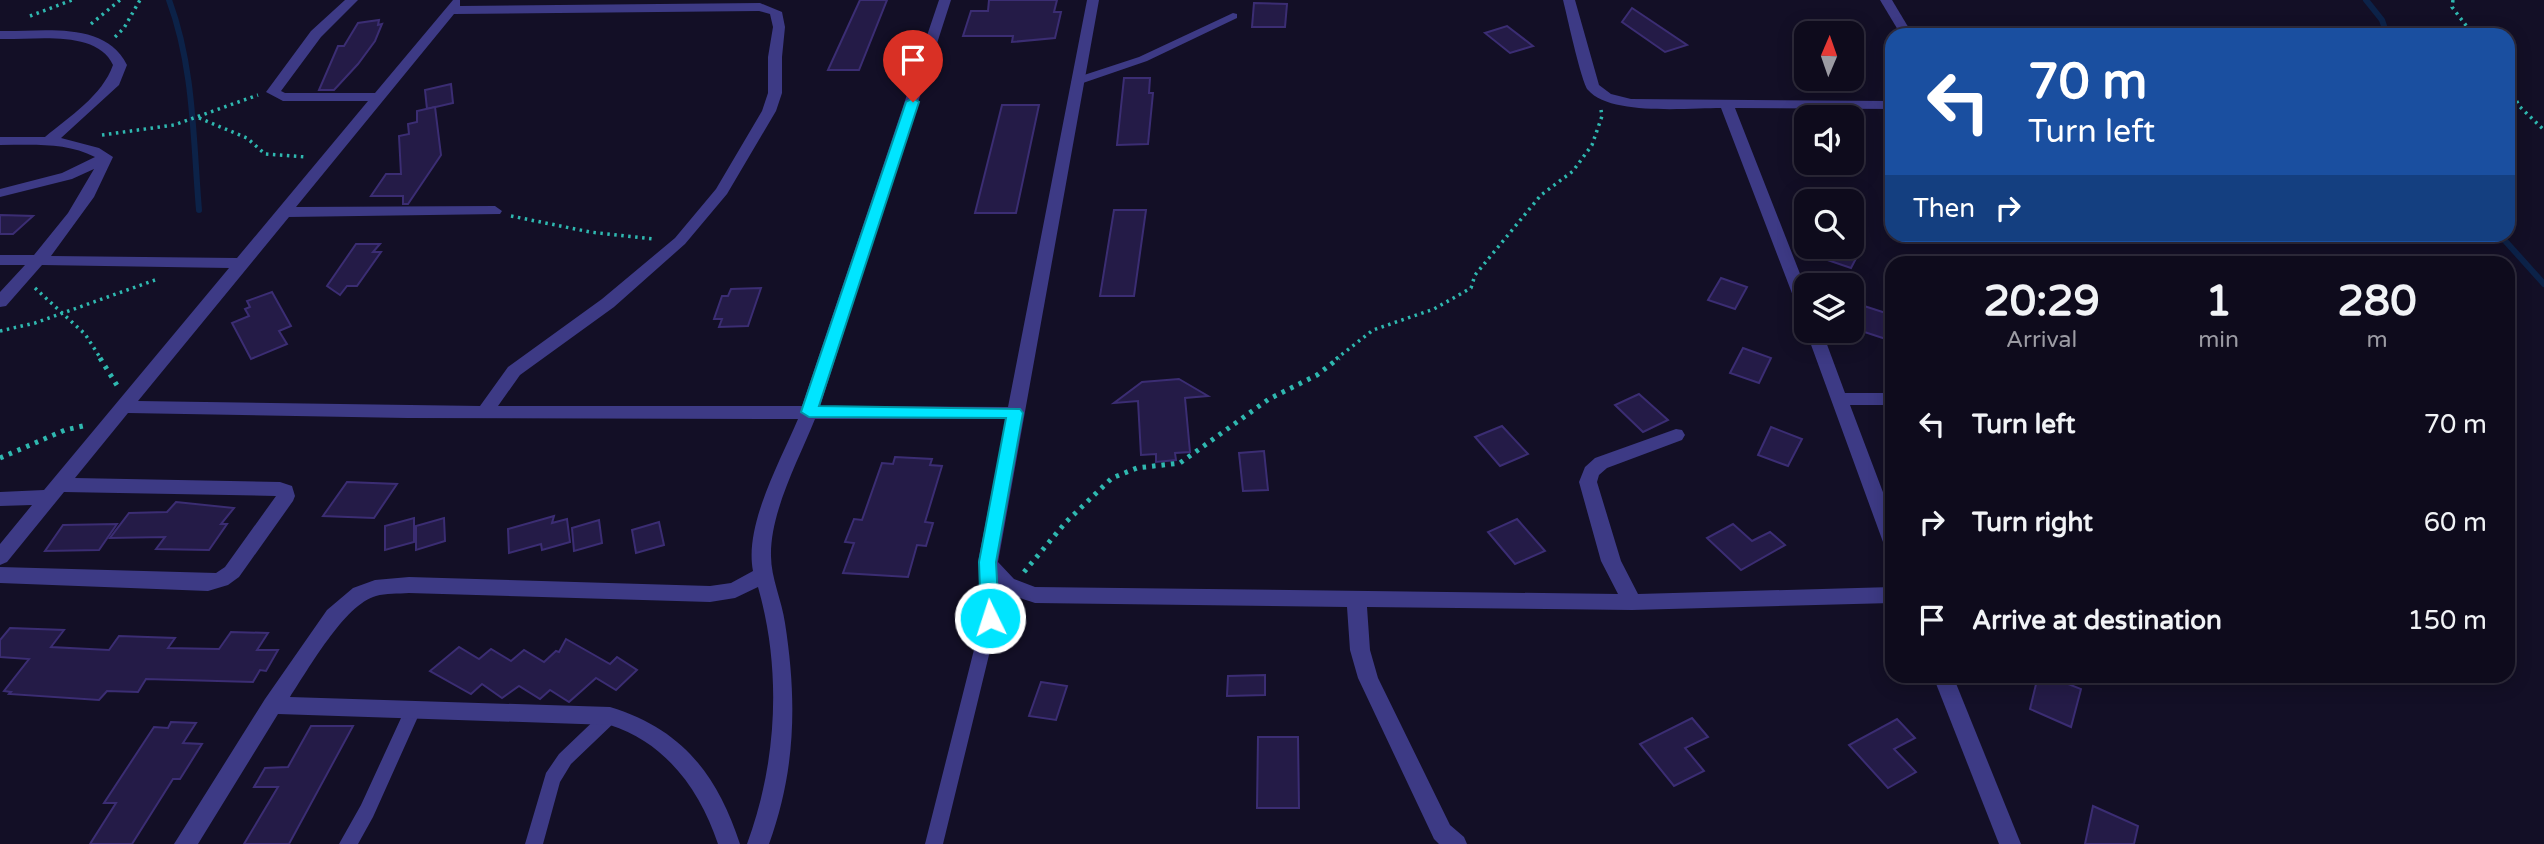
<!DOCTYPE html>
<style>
:root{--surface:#0e0b1c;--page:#1c1929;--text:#f1f3f6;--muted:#9b9ba3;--line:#2e2b3b}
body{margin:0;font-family:"Varela Round",sans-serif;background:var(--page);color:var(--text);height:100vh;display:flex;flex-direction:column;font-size:26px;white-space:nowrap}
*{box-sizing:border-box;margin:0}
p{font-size:23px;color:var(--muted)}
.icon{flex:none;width:38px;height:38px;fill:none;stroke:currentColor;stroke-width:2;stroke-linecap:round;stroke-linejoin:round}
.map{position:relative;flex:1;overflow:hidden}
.details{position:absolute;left:1885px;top:256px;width:630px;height:427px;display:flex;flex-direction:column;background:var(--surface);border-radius:21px;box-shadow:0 4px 18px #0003,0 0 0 2px var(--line)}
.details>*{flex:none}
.top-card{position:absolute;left:1885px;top:28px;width:630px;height:214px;border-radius:21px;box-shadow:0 4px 18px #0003,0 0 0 2px var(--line);background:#1a4fa0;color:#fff;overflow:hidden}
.needle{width:46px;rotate:2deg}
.tools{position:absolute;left:1794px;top:21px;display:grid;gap:14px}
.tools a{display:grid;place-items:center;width:70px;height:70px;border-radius:14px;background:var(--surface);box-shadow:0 4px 18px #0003,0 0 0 2px var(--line);font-size:35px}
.pin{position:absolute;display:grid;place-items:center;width:60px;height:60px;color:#fff;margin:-72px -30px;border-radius:50% 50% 50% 0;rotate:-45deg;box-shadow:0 0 7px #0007}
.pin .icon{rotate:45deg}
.me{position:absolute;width:77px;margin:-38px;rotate:356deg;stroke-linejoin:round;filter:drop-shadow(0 0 5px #0008)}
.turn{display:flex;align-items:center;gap:24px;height:147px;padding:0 28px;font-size:32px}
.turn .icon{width:91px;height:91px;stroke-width:2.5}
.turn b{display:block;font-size:49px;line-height:60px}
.then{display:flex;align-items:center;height:66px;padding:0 28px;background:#0003;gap:14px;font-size:26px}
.eta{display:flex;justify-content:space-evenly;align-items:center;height:119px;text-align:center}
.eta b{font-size:42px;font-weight:800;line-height:49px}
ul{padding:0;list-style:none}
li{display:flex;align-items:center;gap:21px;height:98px;padding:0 28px}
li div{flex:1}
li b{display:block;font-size:26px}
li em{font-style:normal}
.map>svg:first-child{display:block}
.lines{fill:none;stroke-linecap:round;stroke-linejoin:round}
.stream{stroke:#0c2248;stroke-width:6}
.building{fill:#241b47;stroke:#3b2d73;stroke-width:2}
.path-far1{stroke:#2fb8b0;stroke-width:3.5;stroke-dasharray:2.5 4.5;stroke-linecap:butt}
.path{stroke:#2fb8b0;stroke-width:5;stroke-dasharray:3.5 6;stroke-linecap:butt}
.lane{fill:#3d3a85;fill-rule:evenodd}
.street{fill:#3d3a85;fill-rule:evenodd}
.route{fill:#00e5ff;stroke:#0095a6;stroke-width:2}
</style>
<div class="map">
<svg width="2544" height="844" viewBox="0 0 2544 844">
<rect width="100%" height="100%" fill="#130f26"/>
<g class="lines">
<g class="stream">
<path d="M 169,0 C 194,67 193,139 199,210"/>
<polyline points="2366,0 2382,20 2387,35"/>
<polyline points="2499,234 2544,284"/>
</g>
</g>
<g class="building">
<polygon points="860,0 887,0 859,70 828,70"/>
<polygon points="989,0 1057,0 1054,12 1061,12 1055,38 1012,42 1013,36 963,36 971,11 988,11"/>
<polygon points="1254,3 1287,4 1285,27 1252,27"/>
<polygon points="1632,8 1687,45 1665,52 1622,22"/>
<polygon points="379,20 378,25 382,24 375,41 358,64 334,90 319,90 338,46 344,46 358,23"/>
<polygon points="1507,26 1533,46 1510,53 1485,33"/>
<polygon points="1124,78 1150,78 1149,93 1153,93 1148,144 1117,145"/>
<polygon points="451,84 453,103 427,109 425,90"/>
<polygon points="1002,105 1039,105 1016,213 975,213"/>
<polygon points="435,107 441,155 408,204 403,204 403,196 371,196 386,174 401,174 399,136 409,134 408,124 417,122 417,111"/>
<polygon points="1114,210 1146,210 1134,296 1100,296"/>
<polygon points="0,215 33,216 13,234 0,234"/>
<polygon points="356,244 380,244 373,252 381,252 357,286 347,286 340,295 327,286"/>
<polygon points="1798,247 1862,247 1851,268 1798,250"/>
<polygon points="1721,278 1747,287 1735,309 1708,300"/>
<polygon points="761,288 748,326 719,327 722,319 714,319 722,296 728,296 731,289"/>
<polygon points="272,292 291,326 279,331 287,344 251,359 232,323 249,316 245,309 250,307 247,301"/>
<polygon points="1861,305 1892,315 1892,341 1852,328"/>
<polygon points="1743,348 1771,358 1759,383 1730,373"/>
<polygon points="1179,379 1208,396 1185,398 1190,452 1175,453 1176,460 1156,462 1156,454 1141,455 1138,401 1114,403 1142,382"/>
<polygon points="1639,394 1668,420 1643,432 1615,405"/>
<polygon points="1502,426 1528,454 1500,466 1475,437"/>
<polygon points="1771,427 1802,439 1788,466 1758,455"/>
<polygon points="1264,451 1268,490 1243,491 1239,453"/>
<polygon points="895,457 932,459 930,465 942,466 925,522 933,523 926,546 917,545 908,577 843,573 854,543 845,542 854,519 862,520 882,463 893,464"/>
<polygon points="347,482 397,484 374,518 323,516"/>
<polygon points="176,502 234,508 221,524 227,524 209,550 156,549 165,537 110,538 129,513 167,512"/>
<polygon points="554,516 552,523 567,519 570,542 542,550 541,544 509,553 508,529"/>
<polygon points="414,518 414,542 385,550 385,526"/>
<polygon points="444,518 445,541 416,550 416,526"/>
<polygon points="1517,519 1545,551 1515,564 1488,532"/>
<polygon points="599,520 602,543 574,551 572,528"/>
<polygon points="659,522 664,545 636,553 632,530"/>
<polygon points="117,524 99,550 45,551 63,525"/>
<polygon points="1733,524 1752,541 1770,532 1785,545 1741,570 1707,538"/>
<polygon points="10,628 64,630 51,647 109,650 119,636 175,638 168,648 219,649 231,632 268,633 257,650 278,650 266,671 260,670 253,682 146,679 138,692 107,691 99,700 9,694 11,692 4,691 29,659 0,657 0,640"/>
<polygon points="566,639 610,664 617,657 637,670 616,690 596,678 569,702 550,690 540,699 519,686 502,698 482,684 471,694 430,671 459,647 479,659 491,649 511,661 524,650 544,662 556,651 559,652"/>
<polygon points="1265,675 1265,695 1227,696 1228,676"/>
<polygon points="2038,676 2048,676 2081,689 2071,727 2030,709"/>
<polygon points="1041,682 1067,686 1056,720 1029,716"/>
<polygon points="1692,718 1708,737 1685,748 1704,771 1674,786 1640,744"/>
<polygon points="1897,719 1915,738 1894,749 1916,772 1888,788 1849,745"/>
<polygon points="171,722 196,723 183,743 202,744 180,779 173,779 132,844 90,844 116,803 104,803 154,727 168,728"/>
<polygon points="311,726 353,726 289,844 244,844 278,787 254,787 265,768 288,767"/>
<polygon points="1258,737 1298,737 1299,808 1257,808"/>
<polygon points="2093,806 2138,826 2134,844 2085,844"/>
</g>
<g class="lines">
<g class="path-far1">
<polyline points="2453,0 2452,7 2471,32 2478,35"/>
<polyline points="30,16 72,0"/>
<polyline points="91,24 120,0"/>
<polyline points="115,37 124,28 140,0"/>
<polyline points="2508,82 2519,106 2544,130"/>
<polyline points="199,118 247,138 265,154 306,157"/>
<polyline points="102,135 174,125 258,95"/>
<polyline points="511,216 590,232 654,239"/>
<polyline points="35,288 85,334 101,359"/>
<polyline points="0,331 35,323 155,280"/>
<polyline points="1336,359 1373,330 1434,309 1471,288 1475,275 1541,195 1573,171 1592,145 1602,116 1601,110"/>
</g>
<g class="path">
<polyline points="100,358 118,387"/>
<polyline points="0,458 65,430 83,426"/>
<polyline points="1024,572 1066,522 1112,478 1137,468 1180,463 1269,399 1317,375 1339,358"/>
</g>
<g class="lane">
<polygon points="1233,13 1237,14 1237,18 1147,61 1080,84 1072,84 1071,82 1081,76 1139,57"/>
<polygon points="988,556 993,558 996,562 998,618 943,844 925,844 982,618 980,562 983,558"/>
<polygon points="413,703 419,705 421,710 373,817 358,844 339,844 361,805 407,705"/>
<polygon points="610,709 616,711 618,716 616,721 571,764 560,782 543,844 525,844 546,773 559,754 604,711"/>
</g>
<g class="street">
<path d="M 345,0 L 358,0 L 321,37 L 281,91 L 285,93 L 375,93 L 453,0 L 460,0 L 460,6 L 760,3 L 782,12 L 785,27 L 782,57 L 782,93 L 776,111 L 727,194 L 685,244 L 614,307 L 520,375 L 498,406 L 802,406 L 939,0 L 951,0 L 820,406 L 1008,407 L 1087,0 L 1099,0 L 998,562 L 1014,579 L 1035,587 L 1618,594 L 1601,561 L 1579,482 L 1585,467 L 1595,458 L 1676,429 L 1682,430 L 1685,435 L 1682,440 L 1607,468 L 1599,475 L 1597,482 L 1621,561 L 1638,594 L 1892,587 L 1892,603 L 1632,610 L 1367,607 L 1370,650 L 1378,678 L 1450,825 L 1464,837 L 1467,844 L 1439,844 L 1434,839 L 1358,678 L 1350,650 L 1347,607 L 1035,603 C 1008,594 992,588 978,562 L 1006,419 L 815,419 C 799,459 770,512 771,556 C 771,578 782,601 785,623 C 797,700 796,770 769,844 L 747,844 C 777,763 782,671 758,587 L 735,598 L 710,602 L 409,593 C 398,594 386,593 376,596 C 345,604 308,670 290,697 L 610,707 C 682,729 717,774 740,844 L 718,844 C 700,790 666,743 610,725 L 278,714 L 198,844 L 174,844 L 265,699 L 327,610 L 353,588 L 375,580 L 409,577 L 710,586 L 731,583 L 753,571 C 744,525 780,462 798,419 L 407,418 L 128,413 L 75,478 L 280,482 L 292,486 L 295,496 L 293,501 L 239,577 L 228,585 L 208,591 L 0,583 L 0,567 L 216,573 L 225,567 L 276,496 L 64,492 L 7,562 L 0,565 L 0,544 L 32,505 L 0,506 L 0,492 L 44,490 L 229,268 L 42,265 L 6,306 L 0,307 L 0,292 L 25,265 L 0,265 L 0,255 L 34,255 L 68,213 L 94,169 L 72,179 L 0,197 L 0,189 L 62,173 L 95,157 C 66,142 32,145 0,145 L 0,137 L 45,137 C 70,116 102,96 113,65 C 97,29 34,40 0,39 L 0,31 C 42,32 105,20 127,65 L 119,85 L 61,138 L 99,148 L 113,157 L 94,197 L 51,256 L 237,258 L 368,101 L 283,101 L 266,92 L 311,31 ZM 759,11 L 770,14 L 773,27 L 768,57 L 768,93 L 762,111 L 716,189 L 675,238 L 602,299 L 508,367 L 480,406 L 138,401 L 289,217 L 500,214 L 502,211 L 495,206 L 296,207 L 454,14 Z"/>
<path d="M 1563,0 L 1575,0 L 1599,85 L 1611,94 L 1631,99 L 1892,101 L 1892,109 L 1735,108 L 1806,289 L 1806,314 L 1798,309 L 1721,108 C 1689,108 1610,116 1588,90 C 1581,81 1567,15 1563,0 Z"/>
<polygon points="1880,0 1892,0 1913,35 1901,35"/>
<polygon points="1806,331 1822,331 1845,393 1892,393 1892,405 1850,405 1892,516 1892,549 1885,547 1883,542"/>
<polygon points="1933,676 1953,676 2021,844 1999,844"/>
</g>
</g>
<polygon class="route" points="913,98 919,102 819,406 1020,409 1023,413 996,562 999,618 996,624 990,626 983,624 981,618 979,562 1006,418 809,417 801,412 906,102"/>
</svg>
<div class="tools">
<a><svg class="needle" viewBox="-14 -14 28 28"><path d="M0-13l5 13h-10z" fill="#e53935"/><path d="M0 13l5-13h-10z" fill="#9b9ba3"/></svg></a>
<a><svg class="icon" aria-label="sound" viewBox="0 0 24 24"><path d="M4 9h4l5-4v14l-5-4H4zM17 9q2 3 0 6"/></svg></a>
<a><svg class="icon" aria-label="search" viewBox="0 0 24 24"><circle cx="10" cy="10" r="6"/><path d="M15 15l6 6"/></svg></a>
<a><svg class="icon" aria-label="layers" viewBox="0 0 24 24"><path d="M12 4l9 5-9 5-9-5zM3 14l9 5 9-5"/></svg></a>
</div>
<div class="pin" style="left:913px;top:102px;background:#d93025"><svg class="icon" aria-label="arrive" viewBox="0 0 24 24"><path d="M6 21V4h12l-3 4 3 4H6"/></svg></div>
<svg class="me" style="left:990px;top:618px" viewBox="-20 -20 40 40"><circle r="17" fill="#00e5ff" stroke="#fff" stroke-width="3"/><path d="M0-11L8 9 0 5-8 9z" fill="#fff"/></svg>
<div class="top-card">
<div class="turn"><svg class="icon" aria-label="left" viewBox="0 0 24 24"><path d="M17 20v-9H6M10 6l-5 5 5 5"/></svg><div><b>70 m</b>Turn left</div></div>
<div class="then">Then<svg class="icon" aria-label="right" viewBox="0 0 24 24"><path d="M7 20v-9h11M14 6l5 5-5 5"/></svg></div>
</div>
<section class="details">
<div class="eta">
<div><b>20:29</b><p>Arrival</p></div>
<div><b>1</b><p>min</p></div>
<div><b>280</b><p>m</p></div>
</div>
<ul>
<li><svg class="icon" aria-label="left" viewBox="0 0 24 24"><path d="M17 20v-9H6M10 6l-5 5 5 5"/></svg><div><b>Turn left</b></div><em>70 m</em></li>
<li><svg class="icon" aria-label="right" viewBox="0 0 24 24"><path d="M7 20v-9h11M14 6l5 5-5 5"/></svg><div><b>Turn right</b></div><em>60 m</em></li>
<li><svg class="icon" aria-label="arrive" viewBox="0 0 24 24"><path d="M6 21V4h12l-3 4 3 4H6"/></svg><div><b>Arrive at destination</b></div><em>150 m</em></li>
</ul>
</section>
</div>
